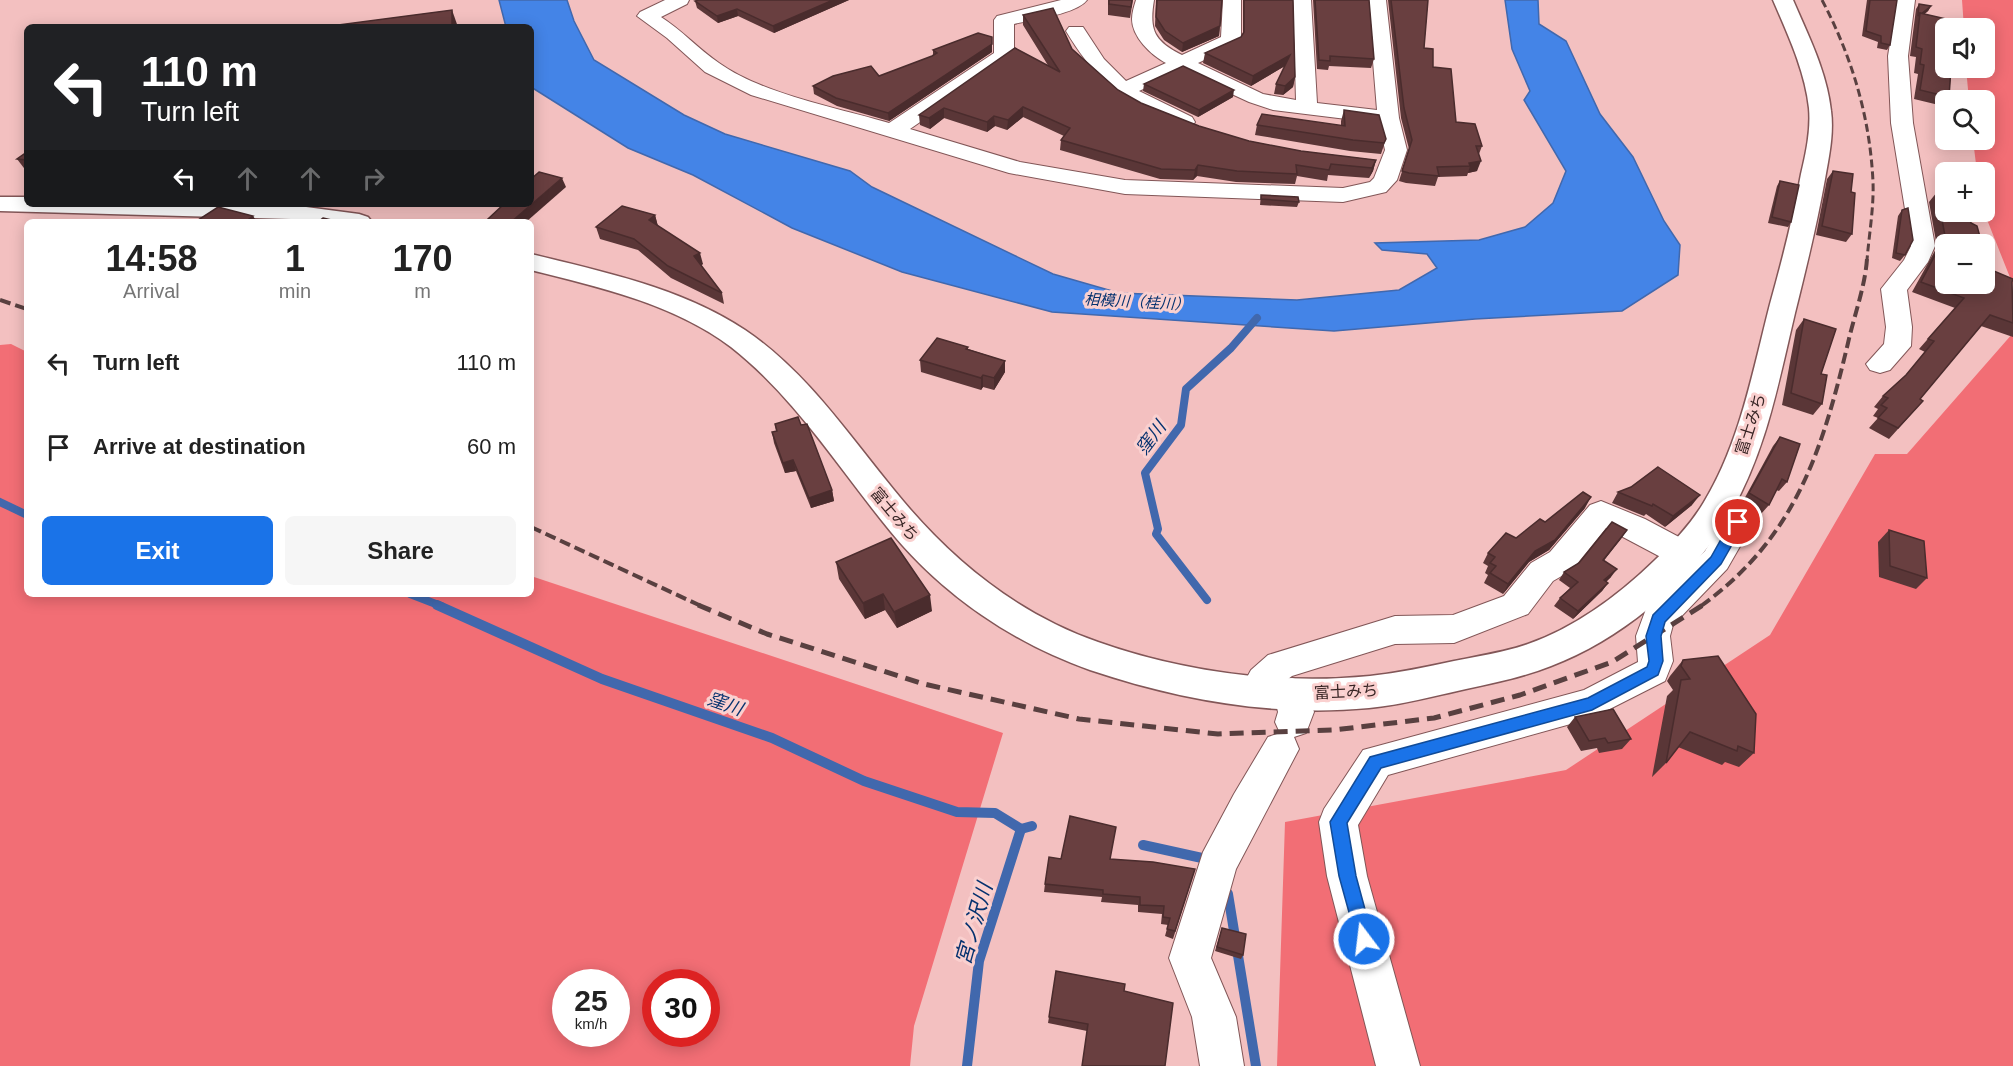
<!DOCTYPE html>
<meta charset="utf-8">
<style>
:root{--surface:#fff;--page:#f6f6f6;--text:#222;--muted:#767676;--accent:#1a73e8}
body{margin:0;font-family:Arial,"Noto Sans JP",sans-serif;background:var(--page);color:var(--text);height:100vh;display:flex;flex-direction:column;font-size:22px;white-space:nowrap}
*{box-sizing:border-box;margin:0}
p{font-size:20px;color:var(--muted)}
.icon{flex:none;width:33px;height:33px;fill:none;stroke:currentColor;stroke-width:2;stroke-linecap:round;stroke-linejoin:round}
.map{position:relative;flex:1;overflow:hidden}
.details{position:absolute;left:24px;top:219px;width:510px;height:378px;display:flex;flex-direction:column;background:var(--surface);border-radius:9px;box-shadow:0 3px 15px #0003}
.details>*{flex:none}
.hud{position:absolute;left:24px;top:24px;width:510px;height:183px;border-radius:9px;box-shadow:0 3px 15px #0003;background:#202124;color:#fff;overflow:hidden}
.buttons{position:absolute;left:1935px;top:18px;display:grid;gap:12px}
.buttons a{display:grid;place-items:center;width:60px;height:60px;border-radius:9px;background:var(--surface);box-shadow:0 3px 15px #0003;font-size:30px}
.speed{position:absolute;left:552px;top:969px;display:flex;gap:12px;font-size:30px;font-weight:700;text-align:center}
.speed>*{display:grid;place-content:center;width:78px;height:78px;border-radius:50%;background:var(--surface);box-shadow:0 3px 15px #0003;line-height:1}
.speed small{font-size:15px;font-weight:400}
.speed .limit{border:9px solid #d22;background:#fff;color:#111}
.pin{position:absolute;display:grid;place-items:center;width:51px;height:51px;color:#fff;margin:-26px;border:3px solid #fff;border-radius:50%;box-shadow:0 2px 6px #0007}
.me{position:absolute;width:66px;margin:-33px;rotate:345deg;stroke-linejoin:round;filter:drop-shadow(0 0 4px #0008)}
.turn{display:flex;align-items:center;gap:21px;height:126px;padding:0 18px;font-size:27px}
.turn .icon{width:78px;height:78px;stroke-width:2.5}
.turn b{display:block;font-size:42px;line-height:51px}
.lanes{display:flex;align-items:center;height:57px;padding:0 18px;background:#0003;justify-content:center;gap:30px;direction:ltr}
.lanes .off{opacity:.35}
.eta{display:flex;justify-content:space-evenly;align-items:center;height:102px;text-align:center}
.eta b{font-size:36px;font-weight:700;line-height:42px}
.cta{display:flex;gap:12px;margin-top:auto;padding:12px 18px}
.cta a{flex:1;height:69px;border-radius:9px;background:var(--accent);color:#fff;font-size:24px;font-weight:700;line-height:69px;text-align:center}
.cta a+a{background:var(--page);color:var(--text)}
ul{padding:0;list-style:none}
li{display:flex;align-items:center;gap:18px;height:84px;padding:0 18px}
li div{flex:1}
li b{display:block;font-size:22px}
li em{font-style:normal}
.map>svg:first-child{display:block}
.forest{fill:#f26e75;fill-rule:evenodd}
.water{fill:#4484e7;stroke:#4168ad;stroke-width:1.5}
.lines{fill:none;stroke-linecap:round;stroke-linejoin:round}
.stream-far1{stroke:#4168ad;stroke-width:8}
.stream{stroke:#4168ad;stroke-width:10}
.minor-casing{stroke:#825657;stroke-width:2}
.highway-casing{stroke:#825657;stroke-width:3}
.minor{fill:#fff;fill-rule:evenodd}
.highway{fill:#fff;fill-rule:evenodd}
.rail-far2{stroke:#594040;stroke-width:3;stroke-dasharray:8 4;stroke-linecap:butt}
.rail-far1{stroke:#594040;stroke-width:4;stroke-dasharray:11 5;stroke-linecap:butt}
.rail{stroke:#594040;stroke-width:5;stroke-dasharray:14 8;stroke-linecap:butt}
.wall{fill:#5a3637}
.shaded-wall{fill:#4a2c2d}
.building{fill:#693f40;stroke:#4a2c2d;stroke-width:1.5}
.route{fill:#1a73e8;stroke:#114b97;stroke-width:1.5}
.labels{text-anchor:middle;stroke-width:6;stroke-linejoin:round;paint-order:stroke}
.far-water-label{font-size:15px;font-style:italic;fill:#06326f;stroke:#fad0cf}
.street-label{font-size:16px;fill:#392626;stroke:#fad0cf}
.water-label{font-size:18px;font-style:italic;fill:#06326f;stroke:#fad0cf}
.near-water-label{font-size:21px;font-style:italic;fill:#06326f;stroke:#fad0cf}
</style>
<div class="map">
<svg width="2013" height="1066" viewBox="0 0 2013 1066">
<rect width="100%" height="100%" fill="#f3c0c0"/>
<g class="forest">
<polygon points="1962,0 2013,0 2013,285 1984,212 1984,172 1977,172 1973,140 1984,140 1984,100 1969,100 1966,68 1984,68 1984,28 1964,28"/>
<polygon points="2013,333 2013,1066 1277,1066 1285,822 1566,770 1770,635 1875,454 1907,454"/>
<path d="M 11,344 L 27,352 L 27,594 L 531,594 L 531,576 L 1003,733 L 914,1026 L 910,1066 L 0,1066 L 0,345 ZM 566,982 L 616,982 L 616,1034 L 566,1034 ZM 656,982 L 706,982 L 706,1034 L 656,1034 Z"/>
</g>
<polygon class="water" points="499,0 567,0 574,21 594,60 684,115 725,134 850,171 872,187 1053,274 1119,293 1297,300 1399,290 1437,268 1427,254 1382,250 1375,243 1479,240 1525,227 1553,203 1566,171 1524,100 1530,91 1512,49 1505,0 1538,0 1539,24 1566,41 1600,114 1633,157 1664,221 1680,245 1678,275 1622,311 1475,319 1334,331 1052,312 902,272 792,228 693,175 628,148 531,87 531,27 506,27"/>
<g class="lines">
<g class="stream-far1">
<polyline points="0,502 27,515"/>
<polyline points="410,594 441,606"/>
<polyline points="1207,600 1156,534 1158,529 1145,473 1181,425 1186,389 1231,348 1257,318"/>
</g>
<g class="stream">
<polyline points="437,605 602,679 772,738 864,781 957,812 995,813 1021,829"/>
<polyline points="1021,829 1032,826"/>
<polyline points="1143,845 1202,858 1207,864"/>
<polyline points="1223,887 1228,894 1256,1066"/>
<polyline points="967,1066 979,961 1021,829"/>
</g>
<g class="minor-casing">
<g id="minor">
<path d="M 665,0 L 689,0 L 687,4 L 661,17 C 682,30 698,49 719,63 C 762,94 838,108 889,123 L 994,53 L 994,20 L 997,16 L 1061,0 L 1087,0 C 1077,14 1031,20 1014,24 L 1014,55 L 1011,59 L 910,129 L 1020,162 L 1125,180 L 1343,188 L 1370,182 L 1374,178 L 1385,150 L 1379,123 L 1273,110 L 1249,102 L 1182,71 L 1139,91 L 1192,117 L 1195,122 L 1192,127 C 1180,129 1171,125 1160,120 C 1117,101 1090,71 1066,31 L 1069,27 L 1083,27 L 1104,59 L 1126,81 L 1166,63 C 1151,55 1132,37 1132,19 C 1132,13 1134,6 1136,0 L 1154,0 C 1149,30 1154,41 1182,55 L 1221,37 L 1223,0 L 1241,0 L 1241,40 L 1238,44 L 1198,63 L 1263,94 L 1296,100 L 1293,0 L 1311,0 L 1317,103 L 1377,110 L 1368,0 L 1386,0 L 1399,118 L 1407,150 L 1397,180 L 1386,192 L 1343,202 L 1125,194 L 1009,173 L 751,95 L 705,72 L 667,38 L 637,16 L 640,12 Z"/>
<polygon points="1897,0 1915,0 1908,56 1913,123 1935,246 1928,262 1907,290 1912,327 1911,346 1890,370 1880,373 1870,370 1866,364 1884,344 1886,327 1881,289 1904,260 1911,246 1891,123 1888,56"/>
<path d="M 1719,492 C 1734,497 1746,508 1754,522 L 1727,569 L 1673,625 L 1670,636 L 1673,661 L 1665,681 L 1592,718 L 1388,775 L 1358,825 L 1367,876 L 1420,1066 L 1376,1066 L 1327,876 L 1319,822 L 1324,809 L 1363,750 L 1584,690 L 1638,662 L 1636,636 L 1646,609 L 1692,563 L 1683,566 L 1672,563 L 1606,528 L 1572,570 L 1553,581 L 1528,614 L 1454,643 L 1395,644 L 1292,676 L 1288,679 L 1292,678 L 1304,682 L 1314,712 L 1306,733 L 1294,737 L 1299,749 L 1236,869 L 1211,958 L 1236,1017 L 1244,1066 L 1200,1066 L 1192,1017 L 1169,958 L 1203,852 L 1234,794 L 1268,737 L 1280,733 L 1275,722 L 1278,712 L 1276,703 L 1264,707 L 1252,703 L 1246,692 L 1245,681 L 1251,670 L 1268,655 L 1395,616 L 1453,615 L 1504,596 L 1531,563 L 1550,552 L 1590,505 L 1601,501 L 1645,519 L 1694,545 L 1699,554 L 1696,560 L 1705,551 L 1721,524 L 1704,504 L 1708,496 Z"/>
</g>
</g>
<g class="highway-casing">
<g id="highway">
<path d="M 1773,0 L 1793,0 C 1808,35 1827,72 1831,111 C 1834,133 1829,157 1825,179 C 1817,224 1806,269 1795,313 C 1778,385 1764,462 1723,525 C 1684,587 1619,640 1551,666 C 1523,677 1495,683 1466,689 C 1434,696 1402,705 1369,708 C 1275,717 1179,700 1090,670 C 1013,643 943,595 891,532 C 839,469 796,398 731,347 C 674,304 599,287 531,270 L 531,254 C 604,272 682,288 745,330 C 806,371 848,434 894,490 C 948,557 1015,613 1098,642 C 1183,672 1279,685 1370,676 C 1398,673 1426,667 1454,661 C 1479,656 1505,652 1528,644 C 1576,627 1619,595 1655,560 C 1673,543 1691,524 1704,502 C 1740,443 1753,370 1770,304 C 1782,261 1793,218 1801,174 C 1806,153 1811,130 1809,108 C 1805,71 1788,35 1773,0 Z"/>
<polygon points="0,197 27,197 27,204 291,205 359,214 368,217 372,222 308,222 291,219 0,211"/>
</g>
</g>
<use href="#minor" class="minor"/>
<use href="#highway" class="highway"/>
<path class="rail-far2" d="M 1822,0 C 1852,57 1870,117 1873,182 C 1874,207 1869,235 1867,260"/>
<g class="rail-far1">
<polyline points="0,300 27,309"/>
<polyline points="531,527 701,606"/>
<path d="M 1701,606 C 1795,538 1822,452 1848,343 C 1854,316 1865,287 1867,259"/>
</g>
<polyline class="rail" points="698,605 767,634 924,684 1079,719 1218,734 1334,730 1434,718 1520,695 1612,662 1703,605"/>
</g>
<g class="wall">
<polygon points="849,0 774,33 738,16 718,23 697,8 695,1"/>
<polygon points="1108,0 1133,0 1130,18 1108,15"/>
<polygon points="1156,0 1222,0 1219,36 1182,52 1164,40 1155,26"/>
<polygon points="1243,0 1293,0 1295,77 1293,87 1283,95 1274,94 1276,84 1285,66 1251,86 1203,63 1205,53 1241,37 1243,34"/>
<polygon points="1313,0 1369,0 1374,59 1371,68 1329,66 1328,70 1317,69"/>
<polygon points="1388,0 1428,0 1424,48 1433,67 1456,122 1482,146 1479,154 1477,171 1468,173 1467,176 1438,177 1435,186 1406,183 1399,181 1409,149 1401,118"/>
<polygon points="1867,0 1897,0 1890,45 1887,50 1877,48 1878,42 1862,36"/>
<polygon points="1919,4 1931,6 1928,11 1924,14 1954,69 1951,73 1949,97 1947,100 1946,100 1946,103 1943,106 1914,99 1918,74 1914,73 1916,57 1910,56 1916,9"/>
<polygon points="1023,15 1072,49 1118,90 1141,103 1199,126 1249,141 1301,151 1376,160 1373,171 1369,178 1328,175 1327,181 1297,176 1295,184 1236,182 1197,176 1193,180 1160,179 1060,150 1061,140 1064,136 1023,117 1007,130 995,126 987,132 944,118 930,129 920,125 919,115 1049,67 1023,25"/>
<polygon points="992,37 992,52 889,121 837,106 814,94 813,86 879,76 933,56 933,50"/>
<polygon points="1144,84 1233,97 1198,117 1143,91"/>
<polygon points="1344,110 1386,139 1381,154 1350,151 1255,135 1257,125 1341,126 1341,121"/>
<polygon points="27,152 27,172 17,159"/>
<polygon points="1833,171 1851,192 1852,234 1846,242 1816,235 1827,179"/>
<polygon points="1780,181 1791,222 1788,227 1768,223 1777,186"/>
<polygon points="1937,192 1971,223 1989,269 2012,282 2013,304 2013,337 1981,326 1920,399 1923,401 1889,439 1869,428 1878,418 1873,416 1878,409 1874,407 1883,396 1906,375 1925,352 1919,349 1955,308 1912,292 1937,247 1929,202"/>
<polygon points="1261,195 1299,202 1297,207 1260,205"/>
<polygon points="1902,210 1905,255 1900,261 1892,258 1898,216"/>
<polygon points="655,215 658,226 703,264 701,265 722,293 724,304 671,278 638,250 600,239 596,227"/>
<polygon points="1804,319 1821,374 1822,404 1813,415 1782,405 1796,330"/>
<polygon points="968,347 968,349 1005,361 1005,372 994,390 983,387 981,390 921,372 920,360"/>
<polygon points="775,424 801,425 832,490 834,501 811,508 796,471 785,473 774,443 772,432 776,431"/>
<polygon points="1780,437 1787,482 1779,491 1776,490 1769,505 1761,514 1742,503 1773,446"/>
<polygon points="1618,492 1692,505 1665,527 1646,514 1644,516 1612,503"/>
<polygon points="1585,508 1549,550 1529,562 1503,594 1484,583 1488,575 1485,573 1488,566 1483,563 1488,553 1545,522"/>
<polygon points="1627,530 1604,560 1611,577 1606,582 1608,583 1602,591 1573,619 1554,606 1560,598 1570,588 1559,580 1564,572 1579,563"/>
<polygon points="1889,530 1927,578 1916,589 1879,577 1878,542"/>
<polygon points="836,562 932,611 897,628 885,610 865,619 839,579"/>
<polygon points="1683,660 1754,753 1739,767 1725,762 1722,765 1678,747 1666,763 1652,777 1667,696 1673,690 1667,681 1670,676"/>
<polygon points="1575,717 1631,739 1622,749 1599,753 1597,748 1581,751 1567,727"/>
<polygon points="1061,859 1195,869 1173,939 1165,936 1168,925 1161,924 1162,914 1138,912 1138,905 1101,902 1102,897 1044,892 1045,884"/>
<polygon points="1222,928 1243,955 1241,959 1215,951"/>
<polygon points="1124,991 1087,1031 1048,1023 1049,1017"/>
</g>
<g class="shaded-wall">
<polygon points="833,0 849,0 774,33 773,26"/>
<polygon points="1931,6 1928,11 1920,18 1920,15"/>
<polygon points="737,9 738,16 718,23 717,16"/>
<polygon points="452,10 458,27 452,27"/>
<polygon points="1220,26 1219,36 1182,52 1183,43"/>
<polygon points="992,44 992,52 889,121 888,113"/>
<polygon points="1290,55 1288,64 1251,86 1253,76"/>
<polygon points="1295,77 1293,87 1283,95 1285,86"/>
<polygon points="1234,90 1233,97 1198,117 1199,110"/>
<polygon points="1023,107 1023,117 1007,130 1008,120"/>
<polygon points="944,108 944,118 930,129 929,118"/>
<polygon points="994,116 995,126 987,132 987,122"/>
<polygon points="1376,160 1373,171 1369,178 1372,168"/>
<polygon points="1481,161 1477,171 1468,173 1470,166 1469,163"/>
<polygon points="1198,165 1197,176 1193,180 1195,170"/>
<polygon points="562,178 566,187 526,222 511,222"/>
<polygon points="655,215 658,227 649,220"/>
<polygon points="253,216 257,222 245,222"/>
<polygon points="700,253 703,264 697,268 694,256"/>
<polygon points="1005,361 1005,372 994,390 994,378"/>
<polygon points="983,375 983,387 981,390 981,378"/>
<polygon points="793,460 796,471 785,473 783,463"/>
<polygon points="832,490 834,501 811,508 809,498"/>
<polygon points="1700,495 1692,505 1665,527 1673,516"/>
<polygon points="1591,497 1585,508 1549,550 1529,562 1503,594 1508,584 1535,551"/>
<polygon points="1627,530 1621,539 1598,568 1603,560"/>
<polygon points="1617,569 1611,577 1599,588 1604,580"/>
<polygon points="1608,583 1602,591 1573,619 1578,611"/>
<polygon points="883,594 885,610 865,619 863,603"/>
<polygon points="930,595 932,611 897,628 894,612"/>
</g>
<g class="building">
<polygon points="699,0 833,0 773,26 737,9 717,16 695,1"/>
<polygon points="1109,0 1132,0 1131,7 1109,4"/>
<polygon points="1157,0 1222,0 1220,26 1183,43 1165,31 1156,17"/>
<polygon points="1244,0 1293,0 1295,77 1285,86 1276,84 1290,55 1253,76 1205,53 1241,37 1244,32"/>
<polygon points="1315,0 1369,0 1374,59 1330,56 1330,61 1319,60"/>
<polygon points="1391,0 1428,0 1424,48 1433,49 1433,67 1451,69 1456,122 1475,124 1482,146 1476,146 1481,161 1469,163 1470,166 1437,167 1439,176 1409,173 1402,171 1412,140 1404,108"/>
<polygon points="1870,0 1897,0 1890,45 1881,43 1881,36 1866,31"/>
<polygon points="1919,4 1931,6 1921,14 1920,13 1918,16"/>
<polygon points="1053,8 1072,49 1118,90 1141,103 1199,126 1249,141 1301,151 1376,160 1372,168 1331,164 1329,170 1296,165 1297,174 1237,171 1198,165 1195,170 1161,169 1061,140 1070,128 1023,107 1008,120 994,116 987,122 944,108 929,118 919,115 1015,48 1060,72 1023,15"/>
<polygon points="452,10 452,27 323,27"/>
<polygon points="1920,13 1951,20 1952,28 1946,28 1946,68 1954,68 1954,69 1951,68 1949,97 1920,90 1924,65 1920,64 1922,49 1916,47"/>
<polygon points="978,33 992,37 992,44 888,113 836,98 813,86 833,76 871,66 879,76 932,56 937,53 933,50"/>
<polygon points="1183,66 1234,90 1199,110 1144,84"/>
<polygon points="1344,110 1379,115 1386,139 1384,143 1353,140 1257,125 1262,114 1345,126"/>
<polygon points="27,152 27,160 17,159"/>
<polygon points="1833,171 1853,174 1851,192 1855,193 1852,234 1822,226"/>
<polygon points="539,172 562,178 511,222 488,222 487,220 504,204 531,204 531,179"/>
<polygon points="1780,181 1799,185 1791,222 1772,217"/>
<polygon points="1937,192 1946,193 1946,212 1968,212 1971,223 1977,226 1982,244 1946,244 1946,284 1984,284 1984,254 1989,269 2013,279 2012,282 2013,323 1990,315 1920,399 1923,401 1898,428 1878,418 1887,408 1881,405 1888,398 1883,396 1906,375 1934,341 1928,339 1964,298 1921,282 1945,236"/>
<polygon points="1261,195 1298,197 1299,202 1261,199"/>
<polygon points="622,206 655,215 649,220 700,253 694,256 722,293 668,266 634,239 596,227"/>
<polygon points="218,207 253,216 245,222 195,222"/>
<polygon points="1908,208 1913,240 1905,255 1896,253 1902,210"/>
<polygon points="323,218 340,222 318,222"/>
<polygon points="1804,319 1836,329 1821,374 1827,375 1822,404 1791,393"/>
<polygon points="937,338 968,347 966,349 1005,361 994,378 983,375 981,378 920,360"/>
<polygon points="798,417 801,425 807,424 832,490 809,498 793,460 783,463 772,432 777,431 775,424"/>
<polygon points="1780,437 1800,444 1787,482 1782,479 1769,505 1749,493"/>
<polygon points="1658,467 1700,495 1673,516 1653,504 1652,506 1618,492 1631,487"/>
<polygon points="1583,492 1591,497 1555,540 1535,551 1508,584 1490,573 1496,566 1490,563 1495,557 1488,553 1506,533 1516,538 1540,519 1545,522"/>
<polygon points="1612,522 1627,530 1603,560 1617,569 1604,580 1608,583 1578,611 1560,598 1578,582 1564,572 1579,563"/>
<polygon points="1889,530 1924,541 1927,578 1890,566"/>
<polygon points="891,538 930,595 894,612 883,594 863,603 836,562"/>
<polygon points="1718,656 1756,714 1754,753 1738,746 1737,751 1690,732 1666,763 1681,680 1690,679 1681,666 1683,660"/>
<polygon points="1613,709 1631,739 1608,743 1605,738 1589,741 1575,717"/>
<polygon points="1070,816 1116,827 1110,859 1153,862 1195,869 1175,931 1167,929 1170,918 1163,917 1164,906 1140,905 1140,897 1103,894 1103,890 1045,884 1049,857 1061,859"/>
<polygon points="1222,928 1246,934 1243,955 1217,947"/>
<polygon points="1056,971 1125,984 1124,991 1173,1003 1165,1066 1082,1066 1088,1024 1049,1017"/>
</g>
<polygon class="route" points="1738,517 1745,522 1721,564 1665,622 1661,636 1663,661 1658,675 1592,710 1381,768 1347,823 1356,876 1373,939 1370,945 1364,948 1358,945 1339,876 1330,822 1370,757 1588,698 1647,667 1649,661 1646,636 1653,615 1711,557 1733,518"/>
<g class="labels">
<g class="far-water-label">
<text transform="translate(1137 302) rotate(3)" y="5">相模川（桂川）</text>
</g>
<g class="street-label">
<text transform="translate(1750 424) rotate(-72)" y="6">富士みち</text>
<text transform="translate(895 514) rotate(50)" y="6">富士みち</text>
<text transform="translate(1346 691) rotate(-3)" y="6">富士みち</text>
</g>
<g class="water-label">
<text transform="translate(1151 438) rotate(-53)" y="6">窪川</text>
<text transform="translate(725 704) rotate(19)" y="6">窪川</text>
</g>
<g class="near-water-label">
<text transform="translate(974 924) rotate(-74)" y="7">宮ノ沢川</text>
</g>
</g>
</svg>
<div class="buttons">
<a><svg class="icon" aria-label="sound" viewBox="0 0 24 24"><path d="M4 9h4l5-4v14l-5-4H4zM17 9q2 3 0 6"/></svg></a>
<a><svg class="icon" aria-label="search" viewBox="0 0 24 24"><circle cx="10" cy="10" r="6"/><path d="M15 15l6 6"/></svg></a>
<a>+</a>
<a>−</a>
</div>
<div class="speed"><div>25<small>km/h</small></div><div class="limit">30</div></div>
<div class="pin" style="left:1738px;top:522px;background:#d93025"><svg class="icon" aria-label="arrive" viewBox="0 0 24 24"><path d="M6 21V4h12l-3 4 3 4H6"/></svg></div>
<svg class="me" style="left:1364px;top:939px" viewBox="-20 -20 40 40"><circle r="17" fill="#1a73e8" stroke="#fff" stroke-width="3"/><path d="M0-11L8 9 0 5-8 9z" fill="#fff"/></svg>
<div class="hud">
<div class="turn"><svg class="icon" aria-label="left" viewBox="0 0 24 24"><path d="M17 20v-9H6M10 6l-5 5 5 5"/></svg><div><b>110 m</b>Turn left</div></div>
<div class="lanes"><svg class="icon" aria-label="left" viewBox="0 0 24 24"><path d="M17 20v-9H6M10 6l-5 5 5 5"/></svg><svg class="icon off" aria-label="ahead" viewBox="0 0 24 24"><path d="M12 20V5M6 11l6-6 6 6"/></svg><svg class="icon off" aria-label="ahead" viewBox="0 0 24 24"><path d="M12 20V5M6 11l6-6 6 6"/></svg><svg class="icon off" aria-label="right" viewBox="0 0 24 24"><path d="M7 20v-9h11M14 6l5 5-5 5"/></svg></div>
</div>
<section class="details">
<div class="eta">
<div><b>14:58</b><p>Arrival</p></div>
<div><b>1</b><p>min</p></div>
<div><b>170</b><p>m</p></div>
</div>
<ul>
<li><svg class="icon" aria-label="left" viewBox="0 0 24 24"><path d="M17 20v-9H6M10 6l-5 5 5 5"/></svg><div><b>Turn left</b></div><em>110 m</em></li>
<li><svg class="icon" aria-label="arrive" viewBox="0 0 24 24"><path d="M6 21V4h12l-3 4 3 4H6"/></svg><div><b>Arrive at destination</b></div><em>60 m</em></li>
</ul>
<div class="cta"><a>Exit</a><a>Share</a></div>
</section>
</div>
